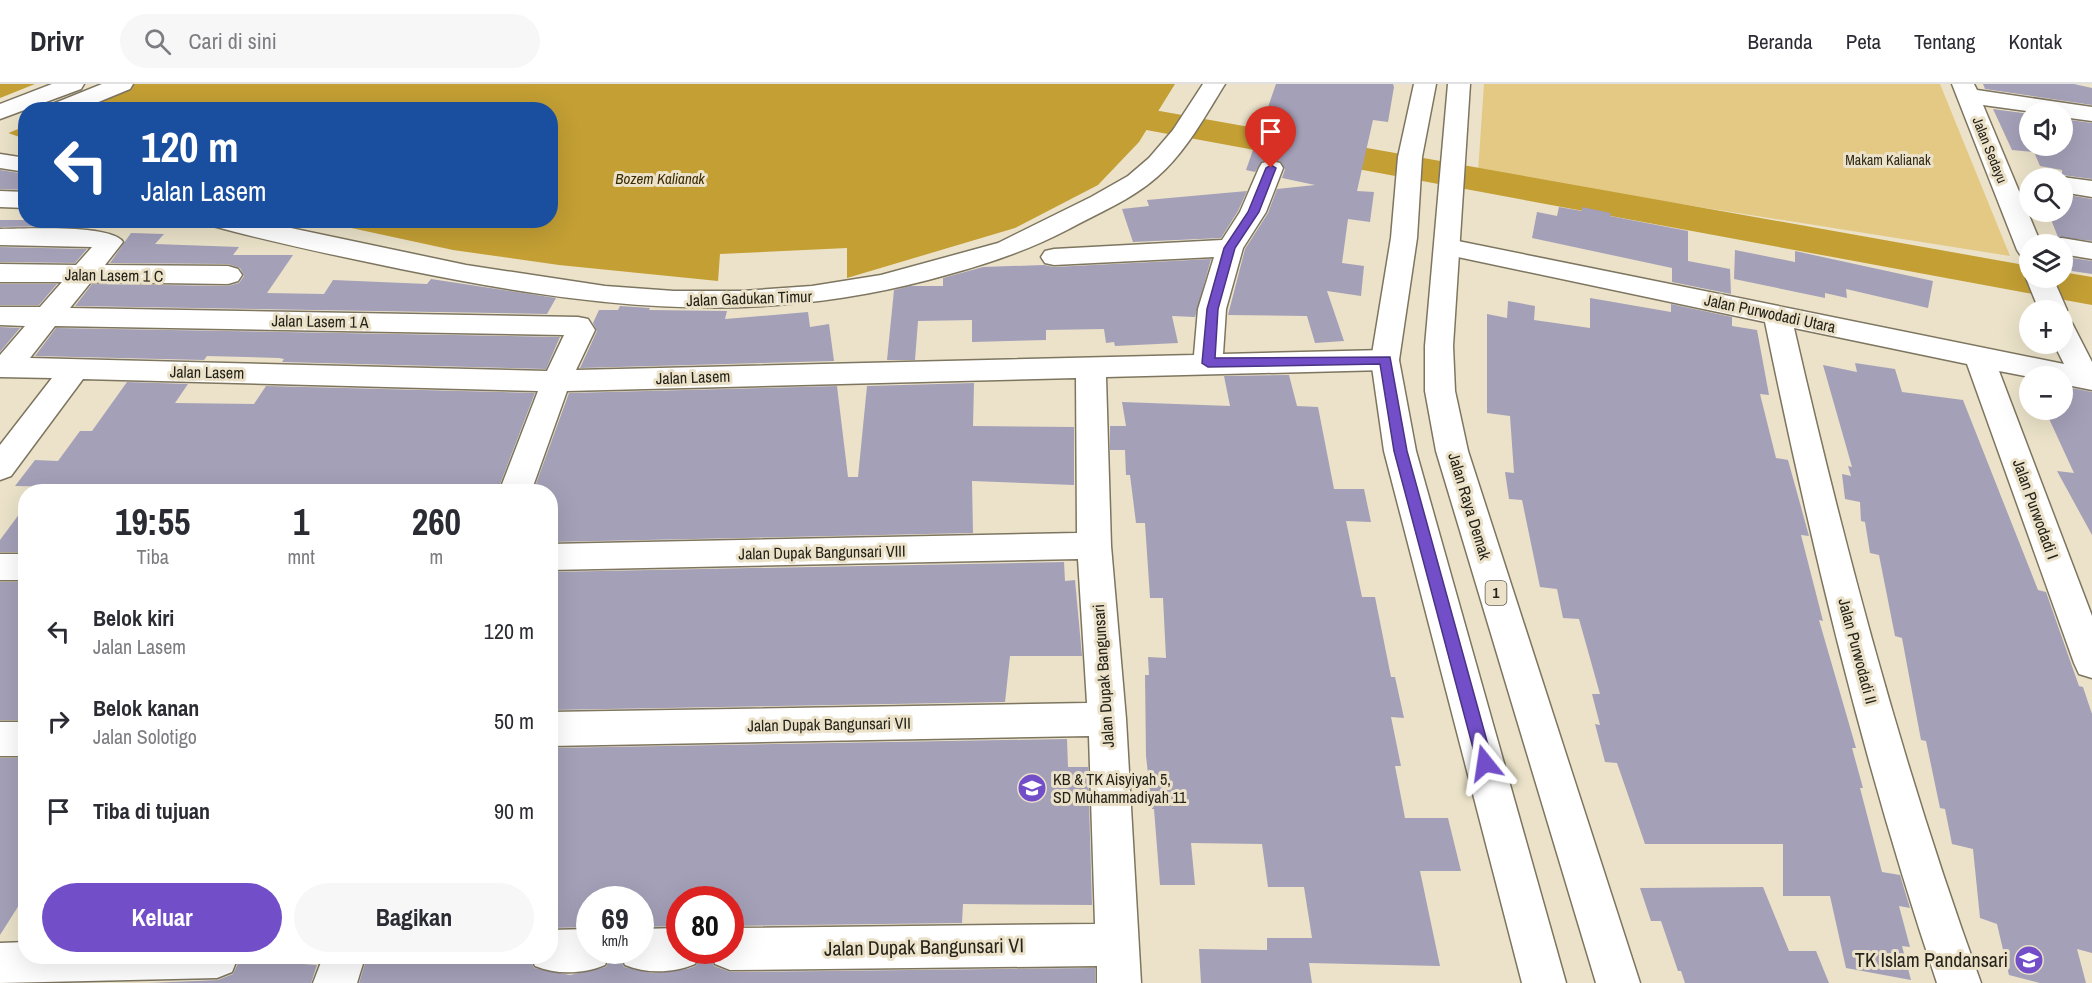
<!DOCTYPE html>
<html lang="id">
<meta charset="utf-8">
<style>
:root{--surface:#fff;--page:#f7f7f7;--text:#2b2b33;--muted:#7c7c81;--line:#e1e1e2;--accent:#724fc8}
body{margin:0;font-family:"Archivo Narrow",sans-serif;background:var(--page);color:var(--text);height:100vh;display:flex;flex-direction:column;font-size:22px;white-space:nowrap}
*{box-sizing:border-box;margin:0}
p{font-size:20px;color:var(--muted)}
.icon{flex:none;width:33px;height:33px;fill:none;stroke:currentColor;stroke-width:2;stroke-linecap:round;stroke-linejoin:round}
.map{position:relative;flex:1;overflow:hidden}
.details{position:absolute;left:18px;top:400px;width:540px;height:480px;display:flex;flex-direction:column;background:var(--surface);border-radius:24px;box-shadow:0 6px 24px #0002}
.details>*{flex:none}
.top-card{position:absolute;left:18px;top:18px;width:540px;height:126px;border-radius:24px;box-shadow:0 6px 24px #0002;background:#1a4fa0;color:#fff;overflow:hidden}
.fabs{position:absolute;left:2019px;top:18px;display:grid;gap:12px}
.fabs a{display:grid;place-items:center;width:54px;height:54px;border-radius:50%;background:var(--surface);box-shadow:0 6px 24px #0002;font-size:30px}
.speed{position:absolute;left:576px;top:802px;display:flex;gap:12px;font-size:30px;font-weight:700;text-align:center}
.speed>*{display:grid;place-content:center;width:78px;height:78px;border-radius:50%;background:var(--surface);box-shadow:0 6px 24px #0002;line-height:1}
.speed small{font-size:15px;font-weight:400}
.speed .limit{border:9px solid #d22;background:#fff;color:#111}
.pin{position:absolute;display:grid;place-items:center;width:51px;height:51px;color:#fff;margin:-62px -26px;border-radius:50% 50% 50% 0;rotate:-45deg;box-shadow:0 0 6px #0007}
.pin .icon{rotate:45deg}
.me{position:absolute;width:66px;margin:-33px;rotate:345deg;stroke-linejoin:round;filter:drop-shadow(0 0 4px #0008)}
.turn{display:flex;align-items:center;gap:21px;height:126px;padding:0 24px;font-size:27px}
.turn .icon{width:78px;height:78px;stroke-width:2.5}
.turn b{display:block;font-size:42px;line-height:51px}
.eta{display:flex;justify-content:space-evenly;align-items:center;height:102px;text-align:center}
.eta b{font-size:36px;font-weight:700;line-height:42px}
.button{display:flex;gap:12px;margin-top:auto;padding:12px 24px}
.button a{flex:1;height:69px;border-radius:36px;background:var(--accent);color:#fff;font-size:24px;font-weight:700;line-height:69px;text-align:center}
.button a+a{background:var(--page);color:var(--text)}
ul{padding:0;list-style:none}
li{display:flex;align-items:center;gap:18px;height:90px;padding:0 24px}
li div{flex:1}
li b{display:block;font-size:22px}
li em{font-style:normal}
header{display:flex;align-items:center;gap:36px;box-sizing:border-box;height:84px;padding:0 30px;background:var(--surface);border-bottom:2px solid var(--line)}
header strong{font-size:28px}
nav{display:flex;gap:33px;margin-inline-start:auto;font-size:21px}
.search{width:420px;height:54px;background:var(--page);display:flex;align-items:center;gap:15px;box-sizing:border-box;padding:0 21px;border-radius:33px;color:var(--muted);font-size:22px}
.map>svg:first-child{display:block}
.green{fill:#e3c984}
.water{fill:#c39f34}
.pier{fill:#ebe2c9}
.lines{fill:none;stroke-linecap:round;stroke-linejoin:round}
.river{fill:#c39f34;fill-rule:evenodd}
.building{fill:#a4a0b8}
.minor-casing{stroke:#7d755f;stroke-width:3}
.trunk-casing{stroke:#7d755f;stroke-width:3}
.motorway-casing{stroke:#7d755f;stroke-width:3}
.minor{fill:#fff;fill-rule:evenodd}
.trunk{fill:#fff;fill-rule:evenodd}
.motorway{fill:#fff;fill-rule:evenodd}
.route{fill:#724fc8;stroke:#4a3382;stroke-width:1.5}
.labels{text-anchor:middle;stroke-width:6;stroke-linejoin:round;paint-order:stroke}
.far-street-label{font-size:14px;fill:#26231a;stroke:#ebe2c9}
.far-park-label{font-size:14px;fill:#302917;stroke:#ebe2c9}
.far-water-label{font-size:15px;font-style:italic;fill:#3a2b00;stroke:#ebe2c9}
.shield{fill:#ebe2c9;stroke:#615c4e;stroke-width:1.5}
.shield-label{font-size:15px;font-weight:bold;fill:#26231a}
.street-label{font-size:16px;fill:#26231a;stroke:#ebe2c9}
.poi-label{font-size:16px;fill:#26231a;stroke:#ebe2c9;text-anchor:start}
.near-street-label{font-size:20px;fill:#26231a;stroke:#ebe2c9}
.near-poi-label{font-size:20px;fill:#26231a;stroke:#ebe2c9;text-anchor:end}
</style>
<header>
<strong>Drivr</strong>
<div class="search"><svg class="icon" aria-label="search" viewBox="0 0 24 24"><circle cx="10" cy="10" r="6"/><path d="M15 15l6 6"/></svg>Cari di sini</div>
<nav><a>Beranda</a><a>Peta</a><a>Tentang</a><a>Kontak</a></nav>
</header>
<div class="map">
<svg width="2092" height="899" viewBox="0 0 2092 899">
<rect width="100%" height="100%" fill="#ebe2c9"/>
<polygon class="green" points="1484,0 1940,0 2010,172 1478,88"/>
<polygon class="water" points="0,0 1175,0 1139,58 1098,101 1015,144 847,194 847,164 720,170 718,197 559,181 453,166 319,137 550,136 550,26 26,26 25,55 0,46"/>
<polygon class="pier" points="35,0 131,0 68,25 26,26 25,42 4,51 0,49 0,14"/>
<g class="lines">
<polygon class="river" points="1154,26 2030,182 2030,194 2062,194 2062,188 2092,193 2092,221 1141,45 1135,37 1141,29"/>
</g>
<g class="building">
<polygon points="1276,0 1393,0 1394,3 1388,38 1373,36 1357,107 1374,108 1370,138 1348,135 1342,179 1364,182 1361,212 1327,207 1344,257 1315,259 1307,232 1228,231 1245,165 1268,129 1277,105 1315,101 1282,94 1285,85 1280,77 1262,77 1255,88 1246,86"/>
<polygon points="1983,0 2074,0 2092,4 2092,21 1985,5"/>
<polygon points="1993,25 2030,30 2030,62 2062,62 2062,35 2092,39 2092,95 2062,91 2062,86 2040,82 2034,68 2012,66"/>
<polygon points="0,86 26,90 26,106 0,105"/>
<polygon points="1247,107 1238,127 1221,154 1133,158 1122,125 1149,122 1147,116"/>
<polygon points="2062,110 2092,115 2092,157 2058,153 2048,128 2062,128"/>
<polygon points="1559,123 1582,127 1582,123 1611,129 1610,132 1688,147 1688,177 1730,185 1731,210 1672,198 1672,184 1532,154 1537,128 1557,132"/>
<polygon points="0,136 68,136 62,142 0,143"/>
<polygon points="131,149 164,150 155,160 239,163 233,171 293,171 267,209 324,210 333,196 427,200 431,195 556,214 547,230 75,222 92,200 228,202 239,199 244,192 240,184 228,180 110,179"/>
<polygon points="0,163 87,165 75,179 0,178"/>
<polygon points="1735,166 1795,178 1795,167 1933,197 1928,224 1846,205 1847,214 1825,209 1825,214 1734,195"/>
<polygon points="2066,173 2092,177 2092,190 2072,187"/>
<polygon points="1211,175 1195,233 1172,232 1178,259 1115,262 1114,258 1106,259 1104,245 1046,246 1046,256 972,258 972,236 918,237 915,276 887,276 894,206 910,202 943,202 943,194 983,183 1044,181 1054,183"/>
<polygon points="0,200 57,200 39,221 0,221"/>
<polygon points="1590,214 1671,228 1671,220 1732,233 1732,242 1757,246 1769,311 1760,310 1776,374 1788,376 1809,452 1801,451 1823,537 1819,536 1856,664 1852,664 1863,704 1860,704 1882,788 1900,791 1910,824 1899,822 1910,863 1902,862 1911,896 1846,884 1830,812 1783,812 1783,760 1645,760 1617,679 1605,678 1595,640 1600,641 1592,610 1600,610 1579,535 1563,534 1557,505 1540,503 1522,416 1509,415 1505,388 1514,389 1510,332 1487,329 1487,230 1507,234 1508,217 1535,222 1534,236 1590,244"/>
<polygon points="620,222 650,224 649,226 727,227 725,235 808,228 810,243 829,240 834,277 580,284 597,247 593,239 599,226 618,226"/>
<polygon points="0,243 20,244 0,268"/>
<polygon points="56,244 560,253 546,285 282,278 284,275 279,274 207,272 204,276 35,272"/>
<polygon points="1855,279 1895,285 1902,308 1963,316 2038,506 2046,508 2079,602 2083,603 2092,630 2092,869 2077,865 2086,899 2040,899 2009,891 1997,840 1980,834 1973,765 1952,760 1945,725 1940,724 1926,657 1921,656 1902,554 1895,552 1879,471 1870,469 1865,438 1861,437 1860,418 1845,415 1842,390 1851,392 1848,382 1852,383 1823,281 1857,288"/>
<polygon points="1289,291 1297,322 1318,323 1334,405 1364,405 1371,438 1346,437 1362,513 1375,513 1391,593 1395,593 1404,634 1391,633 1401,682 1395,682 1405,734 1448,734 1461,787 1420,787 1440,882 1309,879 1312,899 1201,899 1199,865 1267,866 1267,854 1312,854 1304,803 1268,803 1262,760 1191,759 1195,801 1160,801 1154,725 1152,725 1146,672 1145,591 1149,591 1148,573 1166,574 1163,514 1150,514 1145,439 1136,439 1130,391 1126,391 1125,366 1110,366 1110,342 1126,342 1122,318 1230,322 1224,292"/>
<polygon points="127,298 188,300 175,319 254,320 266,302 535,309 497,408 114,408 117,404 15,402 35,376 58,377 80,347 92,347"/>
<polygon points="974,299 973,342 1074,343 1074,401 972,397 973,449 550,458 550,408 533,408 569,309 837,302 848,393 858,393 867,302"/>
<polygon points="2062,302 2092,308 2092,451 2057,387 2074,389 2045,326 2062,326"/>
<polygon points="26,421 26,468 0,468 0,456"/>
<polygon points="1064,478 1065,497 1075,496 1082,572 1010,572 1005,618 550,626 550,488"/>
<rect x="0" y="498" width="26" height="138"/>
<polygon points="1067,655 1068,683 1088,683 1092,821 963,820 962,839 730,842 730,816 680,816 680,842 640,843 640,816 590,816 590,843 550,844 550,664"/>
<polygon points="0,674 26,674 26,810 0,851"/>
<polygon points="1763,803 1789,867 1816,867 1829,899 1685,899 1681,887 1678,887 1661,837 1651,837 1640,804"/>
<polygon points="611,872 619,872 624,883 651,889 687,885 696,882 700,873 710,872 714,882 730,888 1095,884 1095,899 359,899 367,873 529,873 534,884 570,891 606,883"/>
<polygon points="240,875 305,877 304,880 317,881 311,899 149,899 218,896 233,890"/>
</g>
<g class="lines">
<g class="minor-casing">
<g id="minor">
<path d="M 1203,0 L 1225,0 C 1205,32 1186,68 1157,93 C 1131,116 1098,129 1067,146 C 1023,169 977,183 928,196 C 745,244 583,222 401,185 C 338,172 275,159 213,142 L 209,136 L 253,136 L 466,181 L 605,202 L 674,207 L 743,207 L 812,202 L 881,191 L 998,159 L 1091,113 L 1128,92 L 1149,74 L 1173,46 Z"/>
<polygon points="1952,0 1974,0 1977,6 2092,23 2092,37 2062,33 2062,28 2034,28 1983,21 2041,160 2030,160 2030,174 2021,172 2017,166"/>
<polygon points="0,70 26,74 26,88 0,84"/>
<path d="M 1271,77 L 1280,79 L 1283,84 L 1266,128 L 1243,164 L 1226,225 L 1223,270 L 1385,266 L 1395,269 L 1399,276 L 1395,283 L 1385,286 L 1106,293 L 1111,462 L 1126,635 L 1141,899 L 1097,899 L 1097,882 L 730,886 L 715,880 L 710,867 L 730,867 L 730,844 L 1095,840 L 1089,652 L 550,662 L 550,628 L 1087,619 L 1078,475 L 550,486 L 550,460 L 1077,449 L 1076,294 L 567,307 L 531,408 L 499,408 L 538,307 L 83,295 L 11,392 L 0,396 L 0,361 L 52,294 L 0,293 L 0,271 L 25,242 L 0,241 L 0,223 L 40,223 L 62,198 L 0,198 L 0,180 L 76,181 L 92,163 L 0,161 L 0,145 C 24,145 111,140 123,158 L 105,181 L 228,182 L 238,185 L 242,191 L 238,197 L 228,200 L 91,198 L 70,224 L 578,233 L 588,235 L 595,246 L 576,286 L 1194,271 L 1198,225 L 1214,173 L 1054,181 L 1045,179 L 1041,173 L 1045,167 L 1054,165 L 1222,156 L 1240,128 L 1259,84 L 1262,79 ZM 55,242 L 564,251 L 547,287 L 30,274 Z"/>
<polygon points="2062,93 2092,97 2092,113 2062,108 2062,94 2054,94"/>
<polygon points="0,107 26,108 26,124 0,123"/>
<polygon points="2062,154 2092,159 2092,175 2062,170 2062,160 2050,160 2053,156"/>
<path d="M 1448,155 L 2064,280 L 2054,260 L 2062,260 L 2062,237 L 2072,239 L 2092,278 L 2092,306 L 2062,300 L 2062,292 L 2030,293 L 1999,287 L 2092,532 L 2092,594 L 2079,590 L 2074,579 L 1967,280 L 1794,244 C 1845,466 1903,685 1981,899 L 1937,899 C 1864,682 1811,462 1765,238 L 1439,169 L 1435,163 L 1439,157 Z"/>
<polygon points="2030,189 2030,194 2053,194 2067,226 2063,232 2062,226 2039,226 2026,194"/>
<rect x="0" y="470" width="26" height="26"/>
<rect x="0" y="638" width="26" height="34"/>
<path d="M 680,844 L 680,867 L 700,867 L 695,880 C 673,889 647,890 625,881 L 619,867 L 640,867 L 640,845 Z"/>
<path d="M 590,845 L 590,867 L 611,867 L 605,881 C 583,890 557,891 535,882 L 531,873 L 550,873 L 550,846 Z"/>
<polygon points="26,858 26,873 238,873 232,888 217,894 0,899 0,859"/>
<polygon points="323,873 365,873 357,899 313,899"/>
</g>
</g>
<g class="trunk-casing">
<g id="trunk">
<polygon points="1414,0 1436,0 1422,73 1417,154 1399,276 1416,367 1566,899 1522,899 1384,367 1371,276 1391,154 1398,73"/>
<polygon points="1448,0 1470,0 1453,262 1455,307 1468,367 1640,899 1596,899 1436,367 1425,307 1425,262"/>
</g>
</g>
<g class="motorway-casing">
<g id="motorway">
<polygon points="52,0 84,0 81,5 0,35 0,20"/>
<polygon points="102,0 133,0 130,5 79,26 47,26 50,21"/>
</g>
</g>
<use href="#minor" class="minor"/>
<use href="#trunk" class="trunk"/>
<use href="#motorway" class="motorway"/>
</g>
<polygon class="route" points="1271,81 1276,84 1259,128 1235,164 1218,225 1215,274 1390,273 1407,367 1493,679 1490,684 1485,686 1479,684 1477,679 1394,367 1380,280 1208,283 1202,279 1207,225 1224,164 1248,128 1266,84"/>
<defs>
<g id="school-disc" transform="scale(1.5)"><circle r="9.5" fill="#724fc8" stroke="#ebe2c9"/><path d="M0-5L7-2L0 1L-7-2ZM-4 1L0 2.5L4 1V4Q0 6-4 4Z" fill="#fff"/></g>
</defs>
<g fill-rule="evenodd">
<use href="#school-disc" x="1032" y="704"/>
<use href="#school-disc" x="2029" y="876"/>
</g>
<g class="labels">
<g class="far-street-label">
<text transform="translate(1990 66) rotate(68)" y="5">Jalan Sedayu</text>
</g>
<g class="far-park-label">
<text x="1888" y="81">Makam Kalianak</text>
</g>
<g class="far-water-label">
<text x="660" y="100">Bozem Kalianak</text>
</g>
<rect class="shield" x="1485.5" y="497" width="21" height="24" rx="4.5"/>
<g class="shield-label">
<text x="1496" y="514">1</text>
</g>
<g class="street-label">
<text transform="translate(114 191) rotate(1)" y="6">Jalan Lasem 1 C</text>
<text transform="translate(749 214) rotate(-2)" y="6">Jalan Gadukan Timur</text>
<text transform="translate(1770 229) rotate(12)" y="6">Jalan Purwodadi Utara</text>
<text transform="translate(320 237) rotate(1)" y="6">Jalan Lasem 1 A</text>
<text transform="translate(207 288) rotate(1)" y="6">Jalan Lasem</text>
<text transform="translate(693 293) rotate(-2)" y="6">Jalan Lasem</text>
<text transform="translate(1470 422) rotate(73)" y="6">Jalan Raya Demak</text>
<text transform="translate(2036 425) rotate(70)" y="6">Jalan Purwodadi I</text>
<text transform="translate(822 468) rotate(-1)" y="6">Jalan Dupak Bangunsari VIII</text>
<text transform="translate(1858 567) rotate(75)" y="6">Jalan Purwodadi II</text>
<text transform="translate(1103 592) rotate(-94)" y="6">Jalan Dupak Bangunsari</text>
<text transform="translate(829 640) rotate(-1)" y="6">Jalan Dupak Bangunsari VII</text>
</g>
<g class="poi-label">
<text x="1053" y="701">KB &amp; TK Aisyiyah 5,<tspan x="1053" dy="18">SD Muhammadiyah 11</tspan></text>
</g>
<g class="near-street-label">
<text transform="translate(924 863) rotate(-1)" y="7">Jalan Dupak Bangunsari VI</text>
</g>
<g class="near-poi-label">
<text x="2008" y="883">TK Islam Pandansari</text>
</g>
</g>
</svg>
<div class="fabs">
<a><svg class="icon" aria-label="sound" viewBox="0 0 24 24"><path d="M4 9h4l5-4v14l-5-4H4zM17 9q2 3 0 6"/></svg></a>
<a><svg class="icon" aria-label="search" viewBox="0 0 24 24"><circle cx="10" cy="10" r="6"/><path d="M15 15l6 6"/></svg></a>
<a><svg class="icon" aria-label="layers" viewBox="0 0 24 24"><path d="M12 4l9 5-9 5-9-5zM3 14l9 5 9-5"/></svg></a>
<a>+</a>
<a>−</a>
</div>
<div class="speed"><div>69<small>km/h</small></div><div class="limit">80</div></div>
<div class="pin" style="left:1271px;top:84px;background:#d93025"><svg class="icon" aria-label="arrive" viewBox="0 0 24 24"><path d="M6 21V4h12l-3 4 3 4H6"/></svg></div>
<svg class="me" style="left:1485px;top:679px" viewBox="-20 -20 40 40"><path d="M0-17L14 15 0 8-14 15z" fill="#724fc8" stroke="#fff" stroke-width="4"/></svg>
<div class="top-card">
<div class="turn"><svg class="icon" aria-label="left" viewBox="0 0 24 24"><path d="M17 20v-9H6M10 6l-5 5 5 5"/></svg><div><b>120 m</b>Jalan Lasem</div></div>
</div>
<section class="details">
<div class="eta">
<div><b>19:55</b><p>Tiba</p></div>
<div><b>1</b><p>mnt</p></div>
<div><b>260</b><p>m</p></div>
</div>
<ul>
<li><svg class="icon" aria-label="left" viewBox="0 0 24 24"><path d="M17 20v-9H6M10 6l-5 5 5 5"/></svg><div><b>Belok kiri</b><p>Jalan Lasem</p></div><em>120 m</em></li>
<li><svg class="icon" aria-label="right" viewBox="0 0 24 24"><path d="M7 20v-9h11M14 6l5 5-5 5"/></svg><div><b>Belok kanan</b><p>Jalan Solotigo</p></div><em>50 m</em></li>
<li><svg class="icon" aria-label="arrive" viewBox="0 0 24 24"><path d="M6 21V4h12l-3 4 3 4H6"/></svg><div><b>Tiba di tujuan</b></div><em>90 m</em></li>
</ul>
<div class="button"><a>Keluar</a><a>Bagikan</a></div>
</section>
</div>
